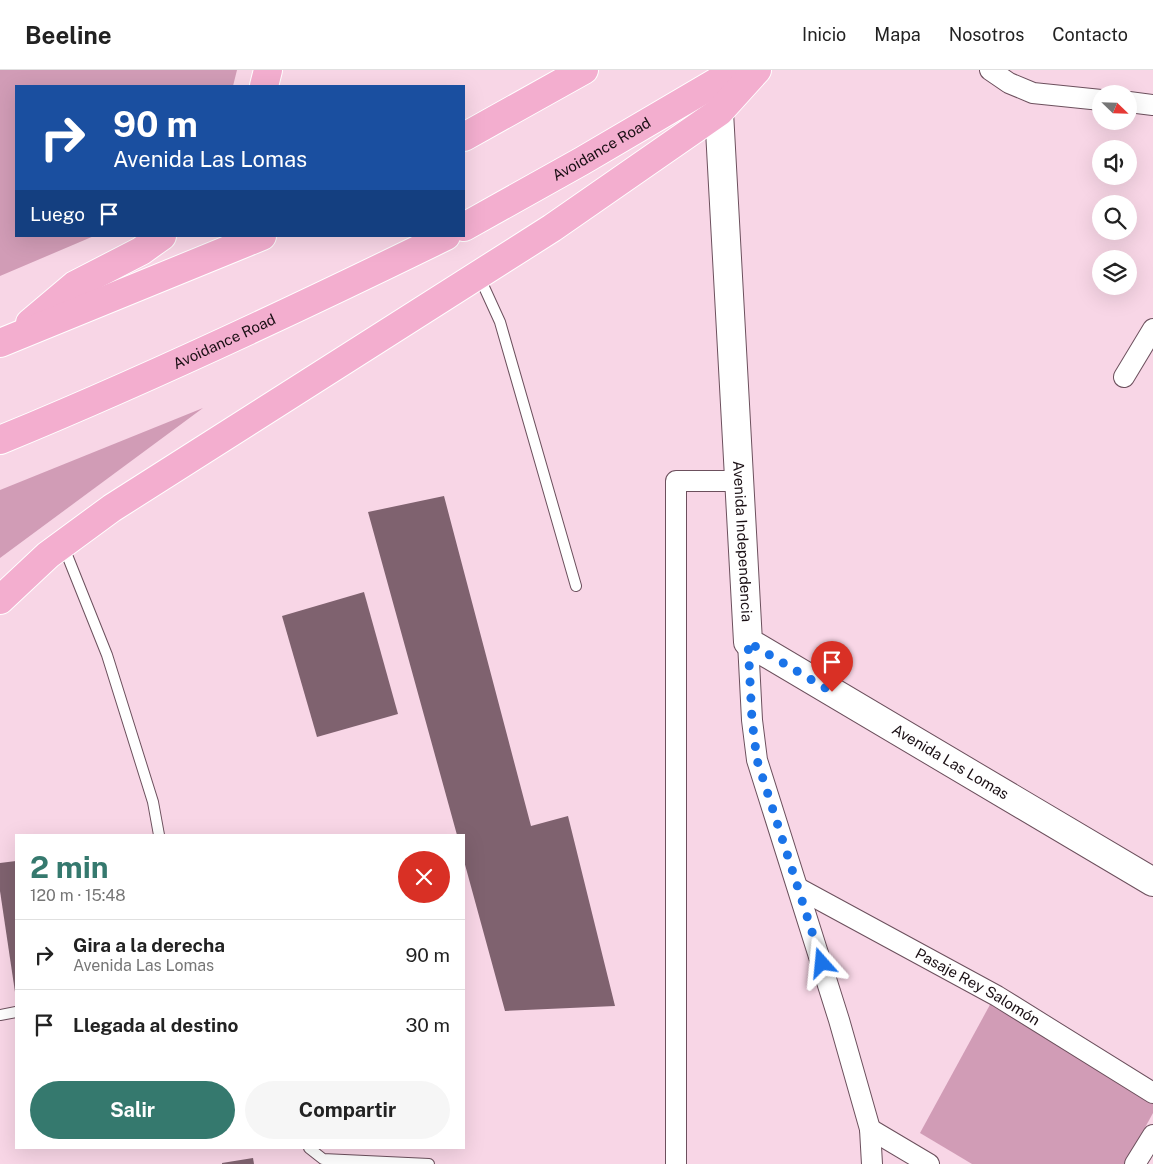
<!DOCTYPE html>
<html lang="es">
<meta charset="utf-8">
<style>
:root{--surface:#fff;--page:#f6f6f6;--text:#222;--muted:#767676;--line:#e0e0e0;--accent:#35796e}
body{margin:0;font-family:"Public Sans",sans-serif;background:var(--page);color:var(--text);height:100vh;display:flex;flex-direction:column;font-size:19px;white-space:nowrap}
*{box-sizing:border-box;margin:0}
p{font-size:16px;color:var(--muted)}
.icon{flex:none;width:28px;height:28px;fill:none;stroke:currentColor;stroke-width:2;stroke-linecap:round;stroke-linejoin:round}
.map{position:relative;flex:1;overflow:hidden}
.details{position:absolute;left:15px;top:764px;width:450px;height:315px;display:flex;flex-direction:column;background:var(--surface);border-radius:0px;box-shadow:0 5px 20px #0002}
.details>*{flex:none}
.guide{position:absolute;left:15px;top:15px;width:450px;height:152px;border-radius:0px;box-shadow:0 5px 20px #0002;background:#1a4fa0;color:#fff;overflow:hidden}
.needle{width:32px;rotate:113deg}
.tools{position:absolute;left:1092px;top:15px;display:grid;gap:10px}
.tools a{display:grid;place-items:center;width:45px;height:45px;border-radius:50%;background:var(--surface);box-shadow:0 5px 20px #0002;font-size:25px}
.pin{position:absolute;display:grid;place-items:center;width:42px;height:42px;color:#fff;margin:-51px -21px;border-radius:50% 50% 50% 0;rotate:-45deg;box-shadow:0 0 5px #0007}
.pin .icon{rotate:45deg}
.me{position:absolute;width:55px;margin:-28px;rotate:342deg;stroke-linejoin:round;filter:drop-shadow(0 0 4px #0008)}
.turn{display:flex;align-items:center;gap:18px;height:105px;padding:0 15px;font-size:22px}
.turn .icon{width:65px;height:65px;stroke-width:2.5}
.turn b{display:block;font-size:35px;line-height:42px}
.then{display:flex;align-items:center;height:48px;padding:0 15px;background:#0003;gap:10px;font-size:19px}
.round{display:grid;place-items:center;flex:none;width:52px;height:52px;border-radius:26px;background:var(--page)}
.summary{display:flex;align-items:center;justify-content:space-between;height:85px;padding:0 15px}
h1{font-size:30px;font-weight:700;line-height:38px;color:var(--accent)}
.button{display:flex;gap:10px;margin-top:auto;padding:10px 15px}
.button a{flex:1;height:58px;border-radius:30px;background:var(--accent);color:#fff;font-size:20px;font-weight:700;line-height:58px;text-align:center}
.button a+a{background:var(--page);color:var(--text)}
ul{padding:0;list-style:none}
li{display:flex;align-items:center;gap:15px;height:70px;padding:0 15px;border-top:1px solid var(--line)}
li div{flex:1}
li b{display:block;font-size:19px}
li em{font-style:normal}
header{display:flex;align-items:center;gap:30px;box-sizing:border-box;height:70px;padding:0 25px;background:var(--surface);border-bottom:1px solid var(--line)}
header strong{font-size:24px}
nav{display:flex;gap:28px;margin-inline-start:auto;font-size:18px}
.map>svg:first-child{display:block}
.green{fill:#d19cb6}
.building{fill:#7f626f}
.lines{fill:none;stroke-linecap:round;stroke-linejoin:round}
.service-casing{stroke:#6c505d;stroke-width:12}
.minor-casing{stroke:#6c505d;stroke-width:22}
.secondary-casing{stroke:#6c505d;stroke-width:30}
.motorway-casing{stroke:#fff;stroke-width:30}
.service{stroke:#fff;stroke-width:10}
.minor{stroke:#fff;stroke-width:20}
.secondary{stroke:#fff;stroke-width:28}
.motorway{stroke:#f3aecf;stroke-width:28}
.route{stroke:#1a73e8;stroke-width:9;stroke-dasharray:0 16.2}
.labels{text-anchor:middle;stroke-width:4;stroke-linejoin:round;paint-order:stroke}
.street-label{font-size:15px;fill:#1a0f14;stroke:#fff}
</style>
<header>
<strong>Beeline</strong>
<nav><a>Inicio</a><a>Mapa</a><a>Nosotros</a><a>Contacto</a></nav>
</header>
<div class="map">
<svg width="1153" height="1094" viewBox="0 0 1153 1094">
<rect width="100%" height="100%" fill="#f8d6e6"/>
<g class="green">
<polygon points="0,0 237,0 233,16 16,16 16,166 94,166 0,206"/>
<polygon points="203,338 0,488 0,420"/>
<polygon points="992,931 1153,1031 1153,1043 1125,1094 972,1094 920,1063"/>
</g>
<g class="building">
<polygon points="444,426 531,756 568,746 615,936 505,941 464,791 464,765 457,765 368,442"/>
<polygon points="364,522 398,644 317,667 282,546"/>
<polygon points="16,791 16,922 15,922 0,821 0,793"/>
<polygon points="253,1088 254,1094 222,1094 222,1093"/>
</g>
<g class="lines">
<g class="service-casing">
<g id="service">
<polyline points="479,206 500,252 576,516"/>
<polyline points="63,475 107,585 153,732 159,765"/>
<polyline points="0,945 16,942"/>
<polyline points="309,1078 323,1089 429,1094"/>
</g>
</g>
<g class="minor-casing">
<g id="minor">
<polyline points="990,0 1009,13 1033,23 1101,30"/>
<polyline points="1129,32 1153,35"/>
<polyline points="1124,307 1153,259"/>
<polyline points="748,572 752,650 757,690 839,950 870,1059 872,1094"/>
<path id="s1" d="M 798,818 L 997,926 L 1153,1023"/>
<polyline points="870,1059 929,1094"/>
<polyline points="676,1094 676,411 739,411"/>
<polyline points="1135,1094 1153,1065"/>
</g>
</g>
<g class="secondary-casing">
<g id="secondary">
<path id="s2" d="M 719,42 L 748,572 L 1153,812"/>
</g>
</g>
<g class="motorway-casing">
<g id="motorway">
<polyline points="264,16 268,0"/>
<polyline points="464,67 584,0"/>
<path id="s3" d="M 464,157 L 582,91 L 737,0"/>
<polyline points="30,253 75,215 141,181 162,166"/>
<polyline points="0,273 262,166"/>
<path id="s4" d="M 0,370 C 151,308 299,238 446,166"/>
<polyline points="0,530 48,485 112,438 552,158 719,42 757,0"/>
</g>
</g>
<use href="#service" class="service"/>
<use href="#minor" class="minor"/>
<use href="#secondary" class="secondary"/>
<use href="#motorway" class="motorway"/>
</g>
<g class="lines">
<polyline class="route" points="822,893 757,690 752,650 748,572 832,622"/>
</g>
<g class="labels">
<g class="street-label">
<text dy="5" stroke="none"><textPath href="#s3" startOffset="158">Avoidance Road</textPath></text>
<text dy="5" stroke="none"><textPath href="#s4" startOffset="245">Avoidance Road</textPath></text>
<text dy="5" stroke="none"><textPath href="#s2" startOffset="430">Avenida Independencia</textPath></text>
<text dy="5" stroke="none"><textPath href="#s2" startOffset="766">Avenida Las Lomas</textPath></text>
<text dy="5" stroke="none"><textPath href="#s1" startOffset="205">Pasaje Rey Salomón</textPath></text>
</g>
</g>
</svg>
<div class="tools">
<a><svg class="needle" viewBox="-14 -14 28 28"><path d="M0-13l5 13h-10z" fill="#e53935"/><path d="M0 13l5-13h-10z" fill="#767676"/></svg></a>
<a><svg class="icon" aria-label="sound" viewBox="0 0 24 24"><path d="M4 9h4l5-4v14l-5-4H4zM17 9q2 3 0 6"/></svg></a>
<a><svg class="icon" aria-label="search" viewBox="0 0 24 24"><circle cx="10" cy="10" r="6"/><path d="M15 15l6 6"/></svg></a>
<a><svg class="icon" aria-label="layers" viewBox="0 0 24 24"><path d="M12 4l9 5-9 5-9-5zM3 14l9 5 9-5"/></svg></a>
</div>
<div class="pin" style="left:832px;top:622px;background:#d93025"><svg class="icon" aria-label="arrive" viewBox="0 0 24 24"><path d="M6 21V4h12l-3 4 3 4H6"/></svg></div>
<svg class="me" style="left:822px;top:893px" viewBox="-20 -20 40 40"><path d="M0-17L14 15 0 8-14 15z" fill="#1a73e8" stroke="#fff" stroke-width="4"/></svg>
<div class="guide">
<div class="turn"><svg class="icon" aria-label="right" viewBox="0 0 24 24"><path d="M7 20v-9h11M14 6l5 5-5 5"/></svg><div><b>90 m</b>Avenida Las Lomas</div></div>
<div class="then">Luego<svg class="icon" aria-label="arrive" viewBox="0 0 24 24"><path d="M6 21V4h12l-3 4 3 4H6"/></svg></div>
</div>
<section class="details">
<div class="summary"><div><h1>2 min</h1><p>120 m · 15:48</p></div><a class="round" style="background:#d93025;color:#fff"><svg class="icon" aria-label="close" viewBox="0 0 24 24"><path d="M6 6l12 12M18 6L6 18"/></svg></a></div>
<ul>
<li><svg class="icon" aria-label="right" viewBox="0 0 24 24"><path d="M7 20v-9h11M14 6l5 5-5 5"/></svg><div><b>Gira a la derecha</b><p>Avenida Las Lomas</p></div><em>90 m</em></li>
<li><svg class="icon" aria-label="arrive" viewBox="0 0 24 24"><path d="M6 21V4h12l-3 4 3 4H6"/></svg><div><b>Llegada al destino</b></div><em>30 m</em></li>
</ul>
<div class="button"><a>Salir</a><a>Compartir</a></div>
</section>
</div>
